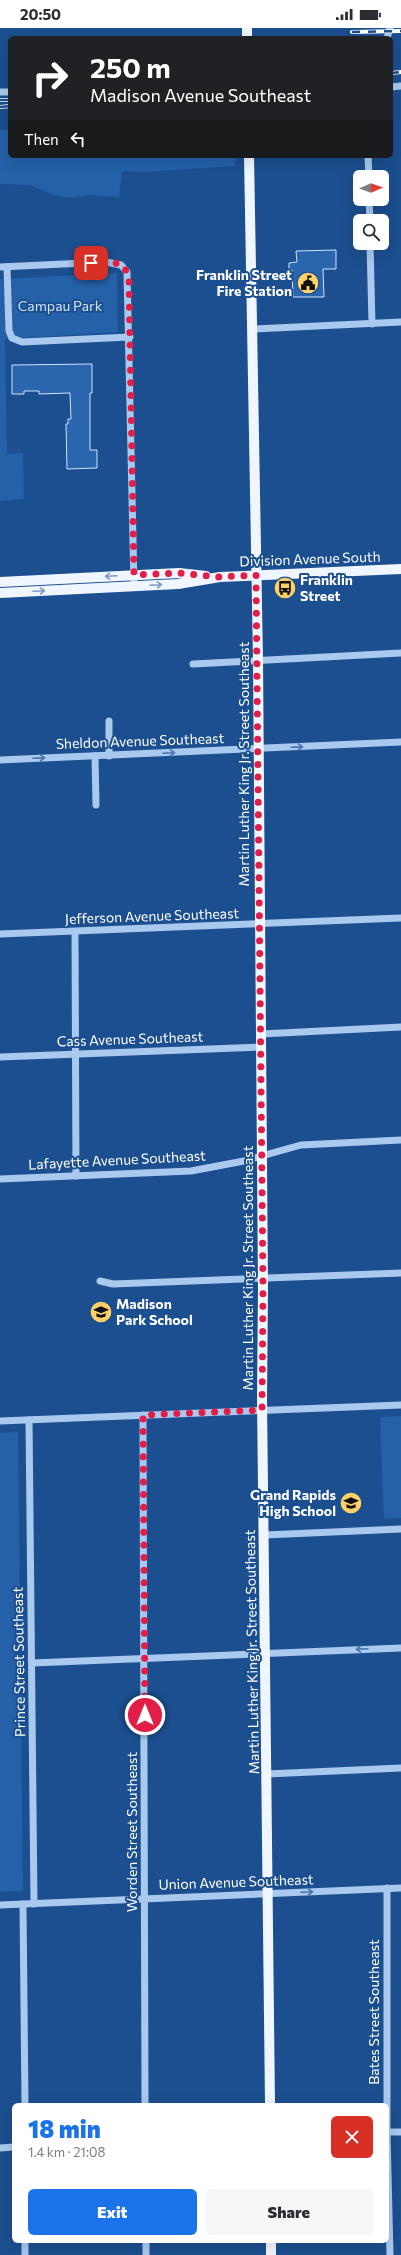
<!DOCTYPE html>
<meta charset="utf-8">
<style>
:root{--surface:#fff;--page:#f7f7f7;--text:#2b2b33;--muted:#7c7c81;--accent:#1a73e8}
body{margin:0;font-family:Commissioner,sans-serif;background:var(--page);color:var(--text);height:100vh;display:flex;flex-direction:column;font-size:15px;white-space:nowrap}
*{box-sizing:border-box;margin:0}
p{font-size:13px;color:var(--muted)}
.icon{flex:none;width:22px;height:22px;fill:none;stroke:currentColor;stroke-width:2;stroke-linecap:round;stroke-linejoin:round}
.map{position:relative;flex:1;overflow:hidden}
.side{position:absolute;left:12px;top:2075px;width:377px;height:140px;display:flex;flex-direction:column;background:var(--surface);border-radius:6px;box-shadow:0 4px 16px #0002}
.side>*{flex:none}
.hud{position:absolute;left:8px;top:8px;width:385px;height:122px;border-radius:6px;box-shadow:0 4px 16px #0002;background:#202124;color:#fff;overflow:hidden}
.needle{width:26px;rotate:88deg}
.buttons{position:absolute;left:353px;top:142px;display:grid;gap:8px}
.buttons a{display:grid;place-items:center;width:36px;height:36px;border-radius:6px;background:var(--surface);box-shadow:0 4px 16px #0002;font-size:20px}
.pin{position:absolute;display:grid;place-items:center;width:34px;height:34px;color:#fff;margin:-17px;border-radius:8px;box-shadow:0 2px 6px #0006}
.me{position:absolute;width:44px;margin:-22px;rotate:0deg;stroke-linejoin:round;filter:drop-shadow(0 0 3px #0008)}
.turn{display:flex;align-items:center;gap:14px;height:84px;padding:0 16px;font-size:18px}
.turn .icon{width:52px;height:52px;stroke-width:2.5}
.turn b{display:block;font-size:28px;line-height:34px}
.then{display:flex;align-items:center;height:38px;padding:0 16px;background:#0003;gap:8px;font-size:15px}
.round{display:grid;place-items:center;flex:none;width:42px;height:42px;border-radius:6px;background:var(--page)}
.head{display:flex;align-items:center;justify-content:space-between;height:68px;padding:0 16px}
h1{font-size:24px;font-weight:800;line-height:30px;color:var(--accent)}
.action{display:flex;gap:8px;margin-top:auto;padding:8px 16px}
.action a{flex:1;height:46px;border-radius:6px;background:var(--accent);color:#fff;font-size:16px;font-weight:800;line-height:46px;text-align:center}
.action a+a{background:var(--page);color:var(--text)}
.status{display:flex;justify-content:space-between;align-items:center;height:28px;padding:0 20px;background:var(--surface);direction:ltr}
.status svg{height:11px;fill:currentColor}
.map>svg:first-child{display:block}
.green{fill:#2461a8}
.building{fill:#2a66ad;stroke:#cfe3fa}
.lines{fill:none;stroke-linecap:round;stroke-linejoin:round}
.minor{stroke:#a9c9ee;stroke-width:7}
.major{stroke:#f0f6ff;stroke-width:10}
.rail-casing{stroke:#fff;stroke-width:4}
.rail{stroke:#1b4f8f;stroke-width:2.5;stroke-dasharray:8;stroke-linecap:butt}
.oneway{stroke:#7b9ac1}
.oneway2{stroke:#4674ac}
.route{stroke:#e11d48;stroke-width:7;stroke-dasharray:0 12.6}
.labels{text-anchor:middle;stroke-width:4;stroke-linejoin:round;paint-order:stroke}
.poi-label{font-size:14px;font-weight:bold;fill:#fff;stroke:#1b4f8f;text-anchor:end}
.park-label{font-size:14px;fill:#cfe3fa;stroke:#1b4f8f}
.street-label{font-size:14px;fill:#fff;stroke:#1b4f8f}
</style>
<div class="status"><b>20:50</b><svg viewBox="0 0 49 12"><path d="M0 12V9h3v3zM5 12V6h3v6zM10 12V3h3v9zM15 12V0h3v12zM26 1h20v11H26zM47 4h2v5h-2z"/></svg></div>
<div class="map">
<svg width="401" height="2227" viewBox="0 0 401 2227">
<rect width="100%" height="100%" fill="#1b4f8f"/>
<g class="green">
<polygon points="0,102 10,102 10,128 235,128 235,138 143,144 122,143 119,169 91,167 68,170 52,166 30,157 0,156"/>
<polygon points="117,245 118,304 5,311 7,426 23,425 24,471 0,473 0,251"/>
<polygon points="401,1388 401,1490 384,1491 380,1389"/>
<polygon points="18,1404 23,1863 0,1864 0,1405"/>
</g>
<g class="building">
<polygon points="336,222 336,241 323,241 324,269 293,269 292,242 289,242 289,235 297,234 296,223"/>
<polygon points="92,336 92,365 90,365 90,422 97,422 97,440 67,441 66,396 68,396 68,391 71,391 70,365 39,366 39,363 24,363 24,366 12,366 12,337"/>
</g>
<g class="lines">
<g class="minor">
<polyline points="387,10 390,0"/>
<polyline points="391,59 401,58"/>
<polyline points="0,64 10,64"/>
<polyline points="368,128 369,149"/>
<polyline points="369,171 370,193"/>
<polyline points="370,215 372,296"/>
<polyline points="0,239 106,234 121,237 127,244 134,558"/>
<polyline points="7,239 9,303 12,310 22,314 130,309"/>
<polyline points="252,301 401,294"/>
<polyline points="193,636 401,625"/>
<polyline points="95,728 96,777"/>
<polyline points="109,728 109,693"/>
<polyline points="0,732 401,714"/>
<polyline points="75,904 76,1148"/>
<polyline points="0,906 401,890"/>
<polyline points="261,1006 401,999"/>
<polyline points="0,1029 261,1019"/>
<polyline points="0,1151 191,1143 244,1133 301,1117 401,1112"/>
<polyline points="100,1253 113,1256 401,1245"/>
<polyline points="143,1387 145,2077"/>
<polyline points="29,1392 34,1876"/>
<polyline points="0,1393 401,1377"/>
<polyline points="265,1507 401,1501"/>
<polyline points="32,1635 401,1620"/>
<polyline points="267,1746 401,1740"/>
<polyline points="387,1860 387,2104 390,2227"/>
<polyline points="23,1876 25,2077"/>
<polyline points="0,1877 401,1860"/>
<polyline points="387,2104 401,2104"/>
<polyline points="0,2120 14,2119"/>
<polyline points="25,2213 25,2227"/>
<polyline points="146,2213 146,2227"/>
</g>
<g class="major">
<polyline points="247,0 247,10"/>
<polyline points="249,128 258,632 263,1260 262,1372 270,2077"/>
<polyline points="0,554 179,545 206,548"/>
<polyline points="0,565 178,556 220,549 401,541"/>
<polyline points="271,2213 271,2227"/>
</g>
<g class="rail-casing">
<g id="rail">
<polyline points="352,4 401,3"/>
<polyline points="391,45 401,44"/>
<polyline points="0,72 10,72"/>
<polyline points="0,79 10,78"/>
</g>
</g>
<use href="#rail" class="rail"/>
</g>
<defs><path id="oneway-shaft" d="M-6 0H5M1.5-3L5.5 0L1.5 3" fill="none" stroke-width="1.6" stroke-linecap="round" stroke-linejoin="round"/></defs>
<g class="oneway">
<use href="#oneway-shaft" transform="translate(111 548) rotate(177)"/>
<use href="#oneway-shaft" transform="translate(156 557) rotate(-3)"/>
<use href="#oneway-shaft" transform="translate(39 563) rotate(-3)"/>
</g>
<g class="oneway2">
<use href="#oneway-shaft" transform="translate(297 719) rotate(-2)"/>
<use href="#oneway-shaft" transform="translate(169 725) rotate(-3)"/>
<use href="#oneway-shaft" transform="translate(39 730) rotate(-2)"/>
<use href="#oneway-shaft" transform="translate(362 1621) rotate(178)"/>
<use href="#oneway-shaft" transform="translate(307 1864) rotate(-3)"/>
</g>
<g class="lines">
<polyline class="route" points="91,235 106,234 121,236 127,244 129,253 134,547 179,545 220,549 256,547 263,1260 262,1382 143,1387 145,1687"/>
</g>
<defs>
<g id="civic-disc" transform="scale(1.15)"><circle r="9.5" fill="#ffd166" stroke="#1b4f8f"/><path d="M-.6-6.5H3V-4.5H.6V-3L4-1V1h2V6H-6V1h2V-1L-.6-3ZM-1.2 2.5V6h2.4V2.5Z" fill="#111"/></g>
<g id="bus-disc" transform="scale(1.15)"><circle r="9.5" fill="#ffd166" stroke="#1b4f8f"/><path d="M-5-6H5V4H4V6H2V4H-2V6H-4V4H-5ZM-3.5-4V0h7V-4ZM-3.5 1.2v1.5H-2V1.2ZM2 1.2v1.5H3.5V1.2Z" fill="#111"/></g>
<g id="school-disc" transform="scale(1.15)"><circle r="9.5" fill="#ffd166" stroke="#1b4f8f"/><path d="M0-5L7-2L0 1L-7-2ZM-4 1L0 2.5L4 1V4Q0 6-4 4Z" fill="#111"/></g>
</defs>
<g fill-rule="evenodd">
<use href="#civic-disc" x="308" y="255"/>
<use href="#bus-disc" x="285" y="560"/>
<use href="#school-disc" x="101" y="1284"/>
<use href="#school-disc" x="351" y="1475"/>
</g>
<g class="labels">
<g class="poi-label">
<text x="292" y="252">Franklin Street<tspan x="292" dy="16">Fire Station</tspan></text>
<text x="300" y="557" text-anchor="start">Franklin<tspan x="300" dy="16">Street</tspan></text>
<text x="116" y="1281" text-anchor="start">Madison<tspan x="116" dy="16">Park School</tspan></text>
<text x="336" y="1472">Grand Rapids<tspan x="336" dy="16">High School</tspan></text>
</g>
<g class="park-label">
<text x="60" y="283">Campau Park</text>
</g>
<g class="street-label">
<text transform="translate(310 531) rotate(-2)" y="5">Division Avenue South</text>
<text transform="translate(140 713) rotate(-2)" y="5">Sheldon Avenue Southeast</text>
<text transform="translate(244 736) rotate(-90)" y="5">Martin Luther King Jr. Street Southeast</text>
<text transform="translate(152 888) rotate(-2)" y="5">Jefferson Avenue Southeast</text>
<text transform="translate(130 1011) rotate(-2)" y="5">Cass Avenue Southeast</text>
<text transform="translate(117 1132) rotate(-3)" y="5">Lafayette Avenue Southeast</text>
<text transform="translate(248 1240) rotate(-90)" y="5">Martin Luther King Jr. Street Southeast</text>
<text transform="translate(252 1624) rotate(-91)" y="5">Martin Luther King Jr. Street Southeast</text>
<text transform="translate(19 1634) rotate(-91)" y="5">Prince Street Southeast</text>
<text transform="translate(132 1804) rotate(-90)" y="5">Worden Street Southeast</text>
<text transform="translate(236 1854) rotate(-2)" y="5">Union Avenue Southeast</text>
<text transform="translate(374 1984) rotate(-90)" y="5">Bates Street Southeast</text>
</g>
</g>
</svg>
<div class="buttons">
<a><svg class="needle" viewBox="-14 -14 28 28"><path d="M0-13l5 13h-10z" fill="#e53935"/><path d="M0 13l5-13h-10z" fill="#7c7c81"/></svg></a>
<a><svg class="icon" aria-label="search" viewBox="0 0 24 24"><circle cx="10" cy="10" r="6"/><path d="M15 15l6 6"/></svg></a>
</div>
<div class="pin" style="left:91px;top:235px;background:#d93025"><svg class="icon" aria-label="arrive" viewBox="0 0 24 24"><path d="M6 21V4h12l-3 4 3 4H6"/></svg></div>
<svg class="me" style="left:145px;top:1687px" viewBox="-20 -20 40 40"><circle r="17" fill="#e11d48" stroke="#fff" stroke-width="3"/><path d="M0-11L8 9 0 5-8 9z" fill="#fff"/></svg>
<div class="hud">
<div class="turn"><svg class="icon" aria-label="right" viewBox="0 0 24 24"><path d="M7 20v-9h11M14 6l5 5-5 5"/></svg><div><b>250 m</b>Madison Avenue Southeast</div></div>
<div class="then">Then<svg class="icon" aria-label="left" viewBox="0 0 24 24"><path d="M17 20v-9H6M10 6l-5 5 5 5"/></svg></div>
</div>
<section class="side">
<div class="head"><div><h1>18 min</h1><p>1.4 km · 21:08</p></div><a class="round" style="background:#d93025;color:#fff"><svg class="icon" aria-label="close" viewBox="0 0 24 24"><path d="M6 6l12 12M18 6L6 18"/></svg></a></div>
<div class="action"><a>Exit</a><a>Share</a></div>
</section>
</div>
